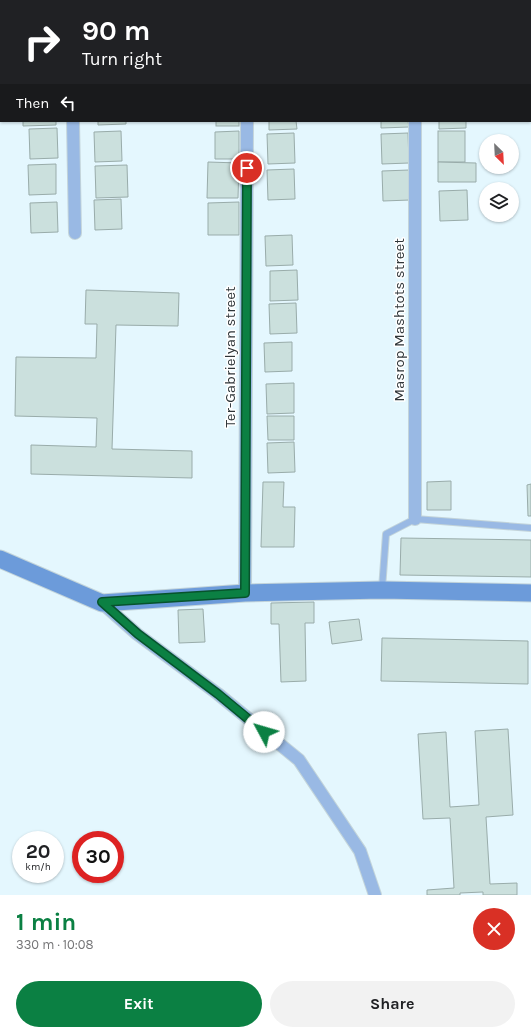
<!DOCTYPE html>
<meta charset="utf-8">
<style>
:root{--surface:#fff;--page:#f2f2f2;--text:#202124;--muted:#757577;--accent:#0b8043}
body{margin:0;font-family:Karla,sans-serif;background:var(--page);color:var(--text);height:100vh;display:flex;flex-direction:column;font-size:15px;white-space:nowrap}
*{box-sizing:border-box;margin:0}
p{font-size:13px;color:var(--muted)}
.icon{flex:none;width:22px;height:22px;fill:none;stroke:currentColor;stroke-width:2;stroke-linecap:round;stroke-linejoin:round}
.map{position:relative;height:895px;overflow:hidden}
.panel{display:flex;flex-direction:column;background:var(--surface);flex:1}
.panel>*{flex:none}
.top-card{position:absolute;left:0px;top:0px;width:531px;height:122px;box-shadow:0 1px 3px #0004;background:#202124;color:#fff;overflow:hidden}
.needle{width:26px;rotate:156deg}
.fabs{position:absolute;left:479px;top:134px;display:grid;gap:8px}
.fabs a{display:grid;place-items:center;width:40px;height:40px;border-radius:50%;background:var(--surface);box-shadow:0 1px 3px #0004;font-size:20px}
.speed{position:absolute;left:12px;top:831px;display:flex;gap:8px;font-size:20px;font-weight:700;text-align:center}
.speed>*{display:grid;place-content:center;width:52px;height:52px;border-radius:50%;background:var(--surface);box-shadow:0 1px 3px #0004;line-height:1}
.speed small{font-size:10px;font-weight:400}
.speed .limit{border:6px solid #d22;background:#fff;color:#111}
.pin{position:absolute;display:grid;place-items:center;width:34px;height:34px;color:#fff;margin:-17px;border:2px solid #fff;border-radius:50%;box-shadow:0 1px 4px #0007}
.me{position:absolute;width:44px;margin:-22px;rotate:309deg;stroke-linejoin:round;filter:drop-shadow(0 0 3px #0008)}
.turn{display:flex;align-items:center;gap:14px;height:84px;padding:0 16px;font-size:18px}
.turn .icon{width:52px;height:52px;stroke-width:2.5}
.turn b{display:block;font-size:28px;line-height:34px}
.then{display:flex;align-items:center;height:38px;padding:0 16px;background:#0003;gap:8px;font-size:15px}
.round{display:grid;place-items:center;flex:none;width:42px;height:42px;border-radius:21px;background:var(--page)}
.head{display:flex;align-items:center;justify-content:space-between;height:68px;padding:0 16px}
h1{font-size:24px;font-weight:700;line-height:30px;color:var(--accent)}
.primary-button{display:flex;gap:8px;margin-top:auto;padding:8px 16px}
.primary-button a{flex:1;height:46px;border-radius:24px;background:var(--accent);color:#fff;font-size:16px;font-weight:700;line-height:46px;text-align:center}
.primary-button a+a{background:var(--page);color:var(--text)}
.map>svg:first-child{display:block}
.building{fill:#cbe0dd;stroke:#99acaa}
.lines{fill:none;stroke-linecap:round;stroke-linejoin:round}
.lane-casing{stroke:#c3d4da;stroke-width:8}
.street-casing{stroke:#c3d4da;stroke-width:14}
.secondary-casing{stroke:#c3d4da;stroke-width:19}
.lane{stroke:#99b9e4;stroke-width:6}
.street{stroke:#99b9e4;stroke-width:12}
.secondary{stroke:#6c9bda;stroke-width:17}
.route-casing{stroke:#07532c;stroke-width:10}
.route{stroke:#0b8043;stroke-width:7}
.labels{text-anchor:middle;stroke-width:3;stroke-linejoin:round;paint-order:stroke}
.street-label{font-size:15px;fill:#2e3538;stroke:#fff}
</style>
<div class="map">
<svg width="531" height="895" viewBox="0 0 531 895">
<rect width="100%" height="100%" fill="#e4f7fe"/>
<g class="building">
<rect x="25" y="0" width="27" height="1"/>
<rect x="99" y="0" width="27" height="1"/>
<rect x="207" y="0" width="33" height="1"/>
<rect x="380" y="0" width="27" height="1"/>
<polygon points="23,121 56,121 56,125 23,126"/>
<polygon points="98,121 126,121 126,124 98,125"/>
<rect x="216" y="121" width="23" height="5"/>
<polygon points="269,121 296,121 297,129 269,130"/>
<polygon points="381,121 408,121 409,127 381,128"/>
<polygon points="439,121 466,121 466,128 439,129"/>
<polygon points="57,128 58,158 30,159 29,129"/>
<polygon points="121,131 122,161 95,162 94,132"/>
<polygon points="239,131 239,159 215,159 215,132"/>
<rect x="438" y="131" width="27" height="31"/>
<polygon points="294,133 295,163 268,164 267,134"/>
<polygon points="408,133 409,163 382,164 381,134"/>
<polygon points="208,162 239,163 238,198 207,198"/>
<polygon points="438,162 476,163 476,182 438,182"/>
<polygon points="56,164 56,194 29,195 28,165"/>
<polygon points="127,165 128,197 96,198 95,166"/>
<polygon points="294,169 295,199 268,200 267,170"/>
<polygon points="409,170 410,200 383,201 382,171"/>
<polygon points="467,190 468,220 440,221 439,191"/>
<polygon points="121,199 122,229 95,230 94,200"/>
<polygon points="57,202 58,232 31,233 30,203"/>
<polygon points="239,202 239,235 208,235 208,203"/>
<polygon points="292,235 293,265 266,266 265,236"/>
<polygon points="297,270 298,300 270,301 270,271"/>
<polygon points="86,290 179,293 178,326 116,325 112,449 192,451 192,478 31,474 31,445 96,447 97,418 15,416 16,357 96,358 97,324 85,324"/>
<polygon points="296,303 297,333 270,334 269,304"/>
<polygon points="292,342 292,371 265,372 264,343"/>
<polygon points="294,383 294,413 267,414 266,384"/>
<polygon points="267,416 294,416 294,440 268,440"/>
<polygon points="294,442 295,472 268,473 267,443"/>
<polygon points="451,481 451,510 427,510 427,482"/>
<polygon points="263,482 284,482 283,507 295,507 294,547 261,547"/>
<polygon points="531,484 531,516 528,516 527,485"/>
<polygon points="401,538 531,540 531,577 400,575"/>
<polygon points="314,602 314,623 305,623 306,681 281,682 279,624 271,624 271,603"/>
<polygon points="203,609 205,642 179,643 178,610"/>
<polygon points="359,619 362,640 332,644 329,622"/>
<polygon points="382,638 528,641 528,684 381,681"/>
<polygon points="508,729 513,815 486,817 490,884 517,883 517,895 483,895 483,892 460,893 460,895 427,895 427,890 454,888 450,818 423,819 418,734 446,732 450,807 479,805 475,731"/>
</g>
<g class="lines">
<g class="lane-casing">
<polyline id="lane" points="382,589 386,534 415,519 531,528"/>
</g>
<g class="street-casing">
<g id="street">
<polyline points="71,0 71,1"/>
<polyline points="415,0 415,1"/>
<polyline points="247,1 247,0"/>
<polyline points="73,121 75,233"/>
<polyline points="415,121 415,519"/>
<polyline points="245,593 247,121"/>
<polyline points="102,603 137,634 218,694 299,760 360,851 375,895"/>
</g>
</g>
<g class="secondary-casing">
<polyline id="secondary" points="0,559 102,603 245,593 382,590 531,593"/>
</g>
<use href="#lane" class="lane"/>
<use href="#street" class="street"/>
<use href="#secondary" class="secondary"/>
</g>
<g class="lines">
<g class="route-casing">
<polyline id="route" points="247,168 245,593 102,602 138,634 218,694 264,732"/>
</g>
<use href="#route" class="route"/>
</g>
<g class="labels">
<g class="street-label">
<text transform="translate(399 320) rotate(-90)" y="5">Masrop Mashtots street</text>
<text transform="translate(230 357) rotate(-90)" y="5">Ter-Gabrielyan street</text>
</g>
</g>
</svg>
<div class="fabs">
<a><svg class="needle" viewBox="-14 -14 28 28"><path d="M0-13l5 13h-10z" fill="#e53935"/><path d="M0 13l5-13h-10z" fill="#757577"/></svg></a>
<a><svg class="icon" aria-label="layers" viewBox="0 0 24 24"><path d="M12 4l9 5-9 5-9-5zM3 14l9 5 9-5"/></svg></a>
</div>
<div class="speed"><div>20<small>km/h</small></div><div class="limit">30</div></div>
<div class="pin" style="left:247px;top:168px;background:#d93025"><svg class="icon" aria-label="arrive" viewBox="0 0 24 24"><path d="M6 21V4h12l-3 4 3 4H6"/></svg></div>
<svg class="me" style="left:264px;top:732px" viewBox="-20 -20 40 40"><circle r="19" fill="#fff"/><path d="M0-13L10 11 0 6-10 11z" fill="#0b8043"/></svg>
<div class="top-card">
<div class="turn"><svg class="icon" aria-label="right" viewBox="0 0 24 24"><path d="M7 20v-9h11M14 6l5 5-5 5"/></svg><div><b>90 m</b>Turn right</div></div>
<div class="then">Then<svg class="icon" aria-label="left" viewBox="0 0 24 24"><path d="M17 20v-9H6M10 6l-5 5 5 5"/></svg></div>
</div>
</div>
<section class="panel">
<div class="head"><div><h1>1 min</h1><p>330 m · 10:08</p></div><a class="round" style="background:#d93025;color:#fff"><svg class="icon" aria-label="close" viewBox="0 0 24 24"><path d="M6 6l12 12M18 6L6 18"/></svg></a></div>
<div class="primary-button"><a>Exit</a><a>Share</a></div>
</section>
